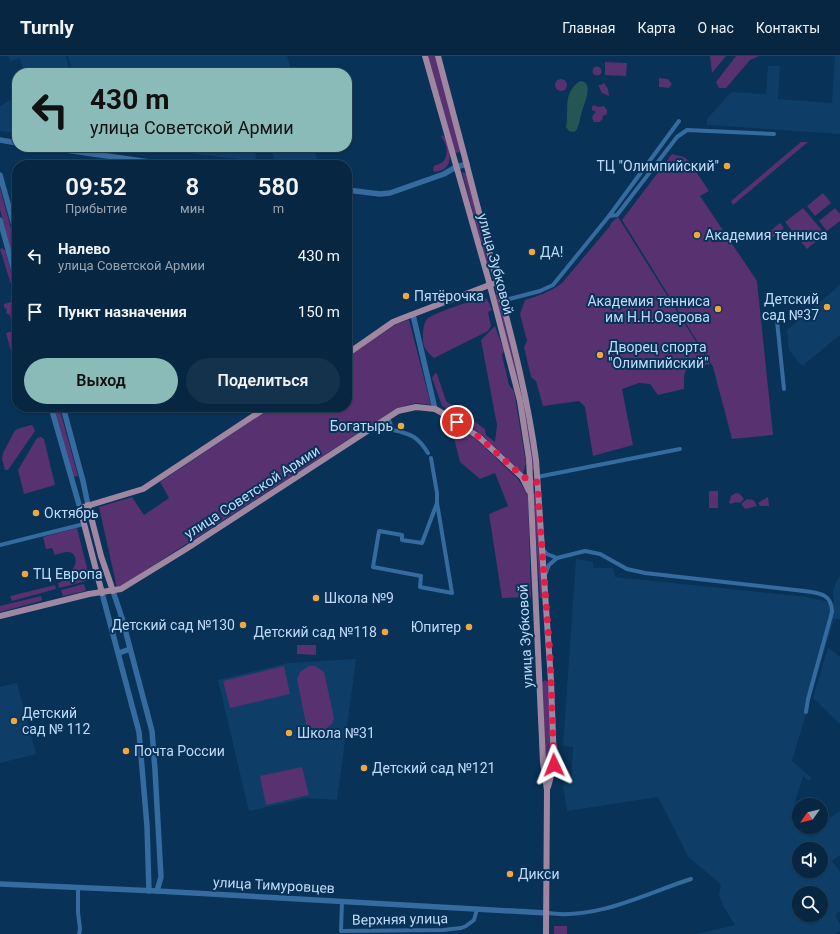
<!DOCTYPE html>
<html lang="ru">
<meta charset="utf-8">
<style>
:root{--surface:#062641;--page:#14324c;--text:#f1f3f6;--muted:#98a5b1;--line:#27435a;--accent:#8bbbb9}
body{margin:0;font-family:Roboto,sans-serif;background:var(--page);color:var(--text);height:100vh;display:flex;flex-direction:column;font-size:15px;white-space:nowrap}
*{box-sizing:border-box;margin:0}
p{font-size:13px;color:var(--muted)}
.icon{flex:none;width:22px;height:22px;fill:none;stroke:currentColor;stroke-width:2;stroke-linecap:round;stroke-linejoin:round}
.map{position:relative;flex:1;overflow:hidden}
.panel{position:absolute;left:12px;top:104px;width:340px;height:252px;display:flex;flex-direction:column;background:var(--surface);border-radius:16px;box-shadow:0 1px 3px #0004,0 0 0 1px var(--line)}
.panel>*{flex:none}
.guide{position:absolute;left:12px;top:12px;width:340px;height:84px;border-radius:16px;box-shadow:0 1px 3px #0004,0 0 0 1px var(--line);background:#8bbbb9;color:#111;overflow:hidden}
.needle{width:26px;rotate:236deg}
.fabs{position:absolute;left:792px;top:742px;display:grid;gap:8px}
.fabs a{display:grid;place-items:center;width:36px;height:36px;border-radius:50%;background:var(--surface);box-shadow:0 1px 3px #0004,0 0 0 1px var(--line);font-size:20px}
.pin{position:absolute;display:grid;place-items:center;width:34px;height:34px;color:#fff;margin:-17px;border:2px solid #fff;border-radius:50%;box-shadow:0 1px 4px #0007}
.me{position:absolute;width:44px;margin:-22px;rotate:358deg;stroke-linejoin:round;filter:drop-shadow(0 0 3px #0008)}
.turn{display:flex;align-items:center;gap:14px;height:84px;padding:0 12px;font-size:18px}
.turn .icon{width:52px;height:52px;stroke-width:2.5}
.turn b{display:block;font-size:28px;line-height:34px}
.eta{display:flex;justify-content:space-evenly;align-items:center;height:68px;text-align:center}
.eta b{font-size:24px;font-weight:600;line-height:28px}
.action{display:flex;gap:8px;margin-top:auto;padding:8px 12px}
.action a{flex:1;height:46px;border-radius:24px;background:var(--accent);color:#111;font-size:16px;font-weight:600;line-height:46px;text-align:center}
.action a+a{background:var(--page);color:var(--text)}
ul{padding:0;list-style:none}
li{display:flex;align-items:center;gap:12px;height:56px;padding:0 12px}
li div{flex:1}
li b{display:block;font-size:15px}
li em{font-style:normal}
header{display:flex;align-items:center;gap:24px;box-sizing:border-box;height:56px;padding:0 20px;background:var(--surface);border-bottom:1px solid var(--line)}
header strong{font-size:19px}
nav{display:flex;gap:22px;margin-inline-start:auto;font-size:14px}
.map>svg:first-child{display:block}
.built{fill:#0e3e67;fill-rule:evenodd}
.green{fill:#573170}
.water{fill:#255654}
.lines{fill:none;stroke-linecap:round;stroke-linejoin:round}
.street{stroke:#366b9f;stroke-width:4}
.secondary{stroke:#366b9f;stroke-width:5.5}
.primary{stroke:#9f87a2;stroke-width:6}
.route{stroke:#e11d48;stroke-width:7;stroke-dasharray:0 12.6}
.poi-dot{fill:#f1a640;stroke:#083257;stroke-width:1.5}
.labels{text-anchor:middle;stroke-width:4;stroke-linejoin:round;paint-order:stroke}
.poi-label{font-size:14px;fill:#c0dbf9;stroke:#083257;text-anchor:start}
.street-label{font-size:14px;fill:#c0dbf9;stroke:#083257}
</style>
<header>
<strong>Turnly</strong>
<nav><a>Главная</a><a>Карта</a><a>О нас</a><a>Контакты</a></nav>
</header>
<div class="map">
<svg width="840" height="878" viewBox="0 0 840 878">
<rect width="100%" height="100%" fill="#083257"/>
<g class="built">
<polygon points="8,0 66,0 70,17 24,17 20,2 10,5"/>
<polygon points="68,0 287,0 292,17 73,17"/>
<polygon points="835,0 840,0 840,78 707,69 707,63 731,36 766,38 768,10 780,10 778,43 832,47"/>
<polygon points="17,40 17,77 0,75 0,50"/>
<polygon points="135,91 313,91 318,105 285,108 275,107 271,93 256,98 255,105"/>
<polygon points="840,229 840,279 802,310 789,294 787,274"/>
<path d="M 576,503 L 593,506 L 593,512 L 613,512 L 615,521 L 807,541 L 834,547 L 833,536 L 836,526 L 840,520 L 840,563 L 834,563 L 792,705 L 812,722 L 809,725 L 803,720 L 790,762 L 799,771 L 807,777 L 816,771 L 821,771 L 821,768 L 840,755 L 840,799 L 832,805 L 840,816 L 840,855 L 835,859 L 840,868 L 840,875 L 834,878 L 697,878 L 735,869 L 723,850 L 719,838 L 721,828 L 689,802 L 658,741 L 567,755 L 563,729 L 571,727 L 573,691 L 563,690 ZM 799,793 L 821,793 L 821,815 L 799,815 ZM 799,837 L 821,837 L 821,859 L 799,859 Z"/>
<polygon points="828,591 840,601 840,668 813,642"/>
<polygon points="356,603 337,744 307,742 249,755 218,624 288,607"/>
<polygon points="17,627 36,698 0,707 0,631"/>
</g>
<g class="green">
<polygon points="428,0 436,0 461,94 458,97 454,96"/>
<polygon points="710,0 726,0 712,17"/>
<polygon points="736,0 759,0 750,4 726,32 719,32 716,26"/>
<polygon points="605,6 627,7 626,20 605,19"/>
<circle cx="597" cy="15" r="4.5"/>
<polygon points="659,22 668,23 672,28 669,32 659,31"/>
<circle cx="561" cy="29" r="6"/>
<polygon points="604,27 608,33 609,40 602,37 598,29 601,29"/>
<polygon points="594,49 598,51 604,50 607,54 607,58 603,60 602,64 599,66 594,66 592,62 593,59 596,56 592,54 592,51"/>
<path d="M 443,79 C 449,86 453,102 447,110 C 444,114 439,115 435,116 L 433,114 L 434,110 L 443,106 C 449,98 447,87 441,81 Z"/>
<polygon points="801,86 808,86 733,149 731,145"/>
<polygon points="672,98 684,101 689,105 709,135 700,140 757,225 773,379 732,383 713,311 622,164"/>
<polygon points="462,116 465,117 467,119 489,210 487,209"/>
<polygon points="0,132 17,195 17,216 0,154"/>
<polygon points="823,137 831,147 815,160 807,150"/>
<polygon points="803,152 825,178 807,193 785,166"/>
<polygon points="835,152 840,158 840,165 827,175 819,165"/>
<path d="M 618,161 L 710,308 L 686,313 L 684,320 L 684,333 L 658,339 L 650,328 L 639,327 L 622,333 L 633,389 L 593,400 L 585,351 L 579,345 L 543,350 L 536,325 L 531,321 L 524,291 L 527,285 L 520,258 L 525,244 C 538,240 550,236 562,227 L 610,170 L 611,167 Z"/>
<polygon points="780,167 784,172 772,182 768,177"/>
<polygon points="2,192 5,194 17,238 17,240 15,241 0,193"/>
<path d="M 495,238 L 497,238 L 498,241 C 513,298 528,355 534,413 L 532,415 Z"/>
<path d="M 482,241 L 487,243 L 492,254 L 488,256 L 491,270 L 488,275 L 434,302 C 425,294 422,290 423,278 C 423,273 424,267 427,263 C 433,257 472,245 482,241 Z"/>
<polygon points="11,246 14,249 15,258 13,259 17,273 17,301 13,302 6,277 13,275 10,259 6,257 7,254 4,251 4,248"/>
<polygon points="409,264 431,349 416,347 397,352 120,531 117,532 99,451 132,441 144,459 169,442 160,426 272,351 347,351 347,301 396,268"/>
<polygon points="495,270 504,295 502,299 509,329 514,335 526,407 523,418 481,378 442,350 432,322 435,317 437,318 446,345 485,373 486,379 495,386 497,369 481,284"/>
<polygon points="54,351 59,351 78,420 73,421"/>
<polygon points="450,366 477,384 518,423 528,439 531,541 502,542 489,458 508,450 495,417 480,423 460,406"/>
<polygon points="31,369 33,370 35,375 8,414 5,414 2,403 3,397 14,376 17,373"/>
<polygon points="41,381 44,383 55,429 24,438 18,414 37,382"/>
<rect x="709" y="435" width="9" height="17"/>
<polygon points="533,437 536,439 543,538 542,542 540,542"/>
<polygon points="736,437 740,438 744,443 740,447 736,446 731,448 729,447 731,440"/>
<polygon points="768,441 769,450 760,450 758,447"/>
<polygon points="747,443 754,444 757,450 745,453 741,448"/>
<path d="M 77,472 L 90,524 L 59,532 L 58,527 L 61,526 L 59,518 L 72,514 C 77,509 78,497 68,496 C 64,496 58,498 55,499 L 52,492 L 46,493 L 43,481 Z"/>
<polygon points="84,528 86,535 63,540 61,534"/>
<polygon points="55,529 56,533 12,545 10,540"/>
<polygon points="41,540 42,544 41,545 0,556 0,550"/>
<polygon points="297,589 316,589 316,599 297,598"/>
<polygon points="284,610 290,638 230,652 223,625"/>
<polygon points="309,610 315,610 324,616 334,662 332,668 324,674 314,673 306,668 297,623 300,616"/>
<polygon points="545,624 548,626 551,703 550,706 547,706 545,703 542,627"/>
<polygon points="302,711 309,739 266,749 260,720"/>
<rect x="554" y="870" width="13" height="8"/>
</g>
<path class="water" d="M 580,25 C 595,26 584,48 582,55 C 580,61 580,67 577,73 L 574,76 L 569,75 L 566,71 C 570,55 561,38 580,25 Z"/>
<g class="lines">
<g class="street">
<polyline points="609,160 617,159 677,81 687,74 774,78"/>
<polyline points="502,245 540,235 553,229 609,160 679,65"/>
<polyline points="777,265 784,333"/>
<path d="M 388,362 L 393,374 C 412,378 418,381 428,397"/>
<polyline points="431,402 437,437 437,447 452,537 420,531 421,520 373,511 379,475 402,479 402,484 422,487 437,447"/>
<polyline points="537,421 680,393"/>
<polyline points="0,489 84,468"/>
<polyline points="543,494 547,498 557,502"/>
<path d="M 545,519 L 549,509 L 557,502 L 585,495 L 600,498 L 627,513 L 645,517 L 804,535 C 818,537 832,537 832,556 L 808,643 L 806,656"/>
<polyline points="78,831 78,856 80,873 79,878"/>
<polyline points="342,845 341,875 443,874 461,872 466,870 474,864 477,853"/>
<path d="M 547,857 C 597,864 644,838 691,823"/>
</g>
<g class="secondary">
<polyline points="0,84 17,87"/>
<polyline points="45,91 170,109"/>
<polyline points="0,119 17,180"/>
<polyline points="347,134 380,138 390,137 444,118 456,111 467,108"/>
<polyline points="0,164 17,226"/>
<polyline points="413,259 435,353"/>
<polyline points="51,351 80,452"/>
<polyline points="63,351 83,425 88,449"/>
<polyline points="113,535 122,562 152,675 155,714 161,821 157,835"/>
<polyline points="102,537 139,676 147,770 149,835"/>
<polyline points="119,597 130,593"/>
<polyline points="0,828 157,835 547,857"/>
</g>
<g class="primary">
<polyline points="425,0 488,222 520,345 529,403 531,442 543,706 547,734 546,878"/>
<path d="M 438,0 C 458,75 478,151 497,226 C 513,285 528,344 536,404 L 551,625 L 554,709 L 548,731"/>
<polyline points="347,298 393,266 403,262 492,228"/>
<polyline points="88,449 101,500 113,535"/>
<polyline points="102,537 80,452 143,433 267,351"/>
<polyline points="0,560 89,538 121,533 186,493 398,355 416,351 435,353 446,359 479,381 522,421 529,435"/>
</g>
</g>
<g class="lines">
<polyline class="route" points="457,366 479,381 522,420 530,425 537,426 550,599 554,709"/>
</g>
<g class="poi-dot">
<circle cx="727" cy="110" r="4"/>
<circle cx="697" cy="179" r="4"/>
<circle cx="532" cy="196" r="4"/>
<circle cx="406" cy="240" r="4"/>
<circle cx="827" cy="251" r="4"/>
<circle cx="718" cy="253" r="4"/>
<circle cx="600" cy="299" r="4"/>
<circle cx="401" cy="370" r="4"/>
<circle cx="36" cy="457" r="4"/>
<circle cx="25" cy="518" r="4"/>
<circle cx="316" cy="542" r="4"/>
<circle cx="243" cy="569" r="4"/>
<circle cx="469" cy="571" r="4"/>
<circle cx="385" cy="576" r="4"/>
<circle cx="14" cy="665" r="4"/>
<circle cx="289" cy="677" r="4"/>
<circle cx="126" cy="695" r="4"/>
<circle cx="364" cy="712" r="4"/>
<circle cx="510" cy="818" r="4"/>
</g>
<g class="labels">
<g class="poi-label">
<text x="719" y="115" text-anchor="end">ТЦ "Олимпийский"</text>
<text x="705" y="184">Академия тенниса</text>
<text x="540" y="201">ДА!</text>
<text x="414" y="245">Пятёрочка</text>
<text x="819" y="248" text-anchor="end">Детский<tspan x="819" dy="16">сад №37</tspan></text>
<text x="710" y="250" text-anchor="end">Академия тенниса<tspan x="710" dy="16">им Н.Н.Озерова</tspan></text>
<text x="608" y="296">Дворец спорта<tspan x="608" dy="16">"Олимпийский"</tspan></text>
<text x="393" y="375" text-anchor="end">Богатырь</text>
<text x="44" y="462">Октябрь</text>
<text x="33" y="523">ТЦ Европа</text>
<text x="324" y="547">Школа №9</text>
<text x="235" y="574" text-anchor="end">Детский сад №130</text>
<text x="461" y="576" text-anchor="end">Юпитер</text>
<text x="377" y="581" text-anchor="end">Детский сад №118</text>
<text x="22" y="662">Детский<tspan x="22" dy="16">сад № 112</tspan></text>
<text x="297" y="682">Школа №31</text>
<text x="134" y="700">Почта России</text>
<text x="372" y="717">Детский сад №121</text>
<text x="518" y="823">Дикси</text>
</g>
<g class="street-label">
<text transform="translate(496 208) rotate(75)" y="5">улица Зубковой</text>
<text transform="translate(252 436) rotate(-33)" y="5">улица Советской Армии</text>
<text transform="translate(525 580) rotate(-93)" y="5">улица Зубковой</text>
<text transform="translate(274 829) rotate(3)" y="5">улица Тимуровцев</text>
<text transform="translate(400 863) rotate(-1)" y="5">Верхняя улица</text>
</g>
</g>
</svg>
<div class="fabs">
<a><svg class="needle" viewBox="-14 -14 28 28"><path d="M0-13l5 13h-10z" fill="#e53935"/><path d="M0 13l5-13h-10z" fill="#98a5b1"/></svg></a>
<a><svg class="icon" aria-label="sound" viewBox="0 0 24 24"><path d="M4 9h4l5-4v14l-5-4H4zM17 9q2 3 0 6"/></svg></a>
<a><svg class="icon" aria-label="search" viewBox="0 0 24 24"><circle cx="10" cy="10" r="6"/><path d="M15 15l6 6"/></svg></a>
</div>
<div class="pin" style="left:457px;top:366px;background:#d93025"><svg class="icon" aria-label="arrive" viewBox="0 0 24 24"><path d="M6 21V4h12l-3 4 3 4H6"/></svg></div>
<svg class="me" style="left:554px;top:709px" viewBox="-20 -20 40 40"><path d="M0-17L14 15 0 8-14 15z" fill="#e11d48" stroke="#fff" stroke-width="4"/></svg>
<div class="guide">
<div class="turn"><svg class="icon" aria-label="left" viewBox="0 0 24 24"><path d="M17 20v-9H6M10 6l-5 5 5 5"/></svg><div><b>430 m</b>улица Советской Армии</div></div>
</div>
<section class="panel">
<div class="eta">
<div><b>09:52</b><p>Прибытие</p></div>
<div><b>8</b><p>мин</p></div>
<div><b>580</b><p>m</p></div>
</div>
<ul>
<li><svg class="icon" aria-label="left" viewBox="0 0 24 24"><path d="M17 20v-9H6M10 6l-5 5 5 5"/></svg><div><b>Налево</b><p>улица Советской Армии</p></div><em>430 m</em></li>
<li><svg class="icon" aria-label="arrive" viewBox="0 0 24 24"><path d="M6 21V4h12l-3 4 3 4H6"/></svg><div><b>Пункт назначения</b></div><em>150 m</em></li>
</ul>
<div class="action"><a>Выход</a><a>Поделиться</a></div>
</section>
</div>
